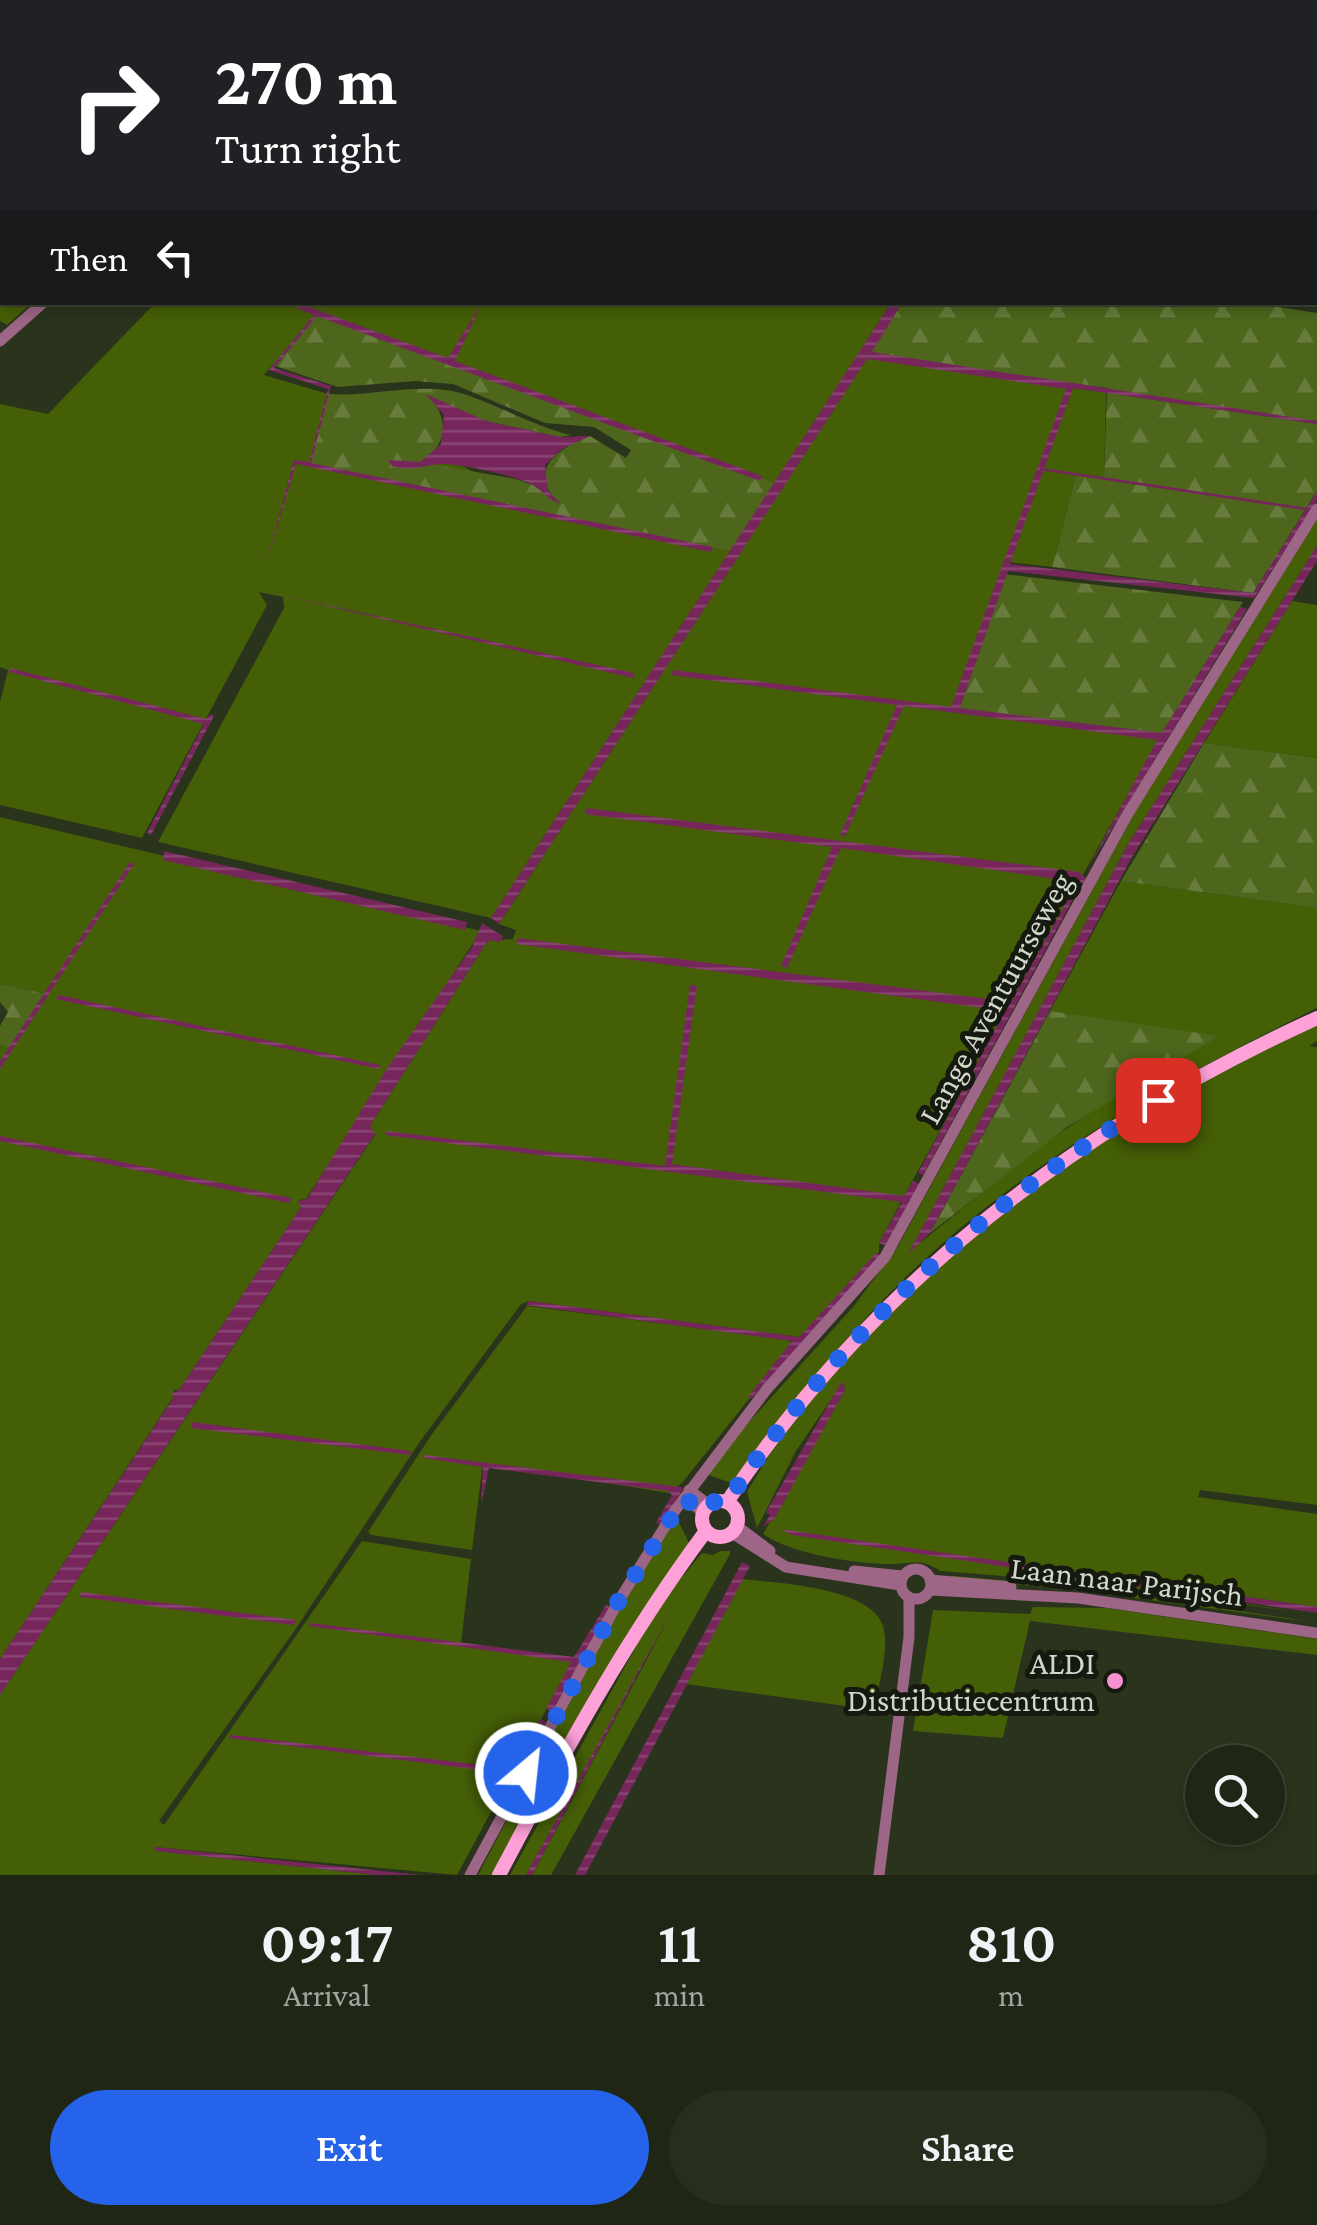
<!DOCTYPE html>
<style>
:root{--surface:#202615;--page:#282e1e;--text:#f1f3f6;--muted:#a2a5a0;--line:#3d4334;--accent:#2563eb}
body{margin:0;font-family:"Crimson Pro",serif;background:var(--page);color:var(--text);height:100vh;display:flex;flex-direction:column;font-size:38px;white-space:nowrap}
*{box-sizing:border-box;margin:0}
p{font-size:32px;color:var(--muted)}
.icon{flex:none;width:55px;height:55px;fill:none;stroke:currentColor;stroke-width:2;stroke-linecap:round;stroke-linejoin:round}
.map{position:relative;height:1875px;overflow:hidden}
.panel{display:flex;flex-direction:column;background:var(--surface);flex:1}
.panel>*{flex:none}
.hud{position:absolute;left:0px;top:0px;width:1318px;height:305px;box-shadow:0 5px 15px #0003,0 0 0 2px var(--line);background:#202124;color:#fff;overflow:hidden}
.controls{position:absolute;left:1185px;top:1745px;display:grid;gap:20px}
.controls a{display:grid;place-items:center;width:100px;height:100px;border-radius:50%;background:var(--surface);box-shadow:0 5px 15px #0003,0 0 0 2px var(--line);font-size:50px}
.pin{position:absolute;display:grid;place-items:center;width:85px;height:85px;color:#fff;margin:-42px;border-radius:20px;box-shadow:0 5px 15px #0006}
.me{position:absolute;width:110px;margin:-55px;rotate:28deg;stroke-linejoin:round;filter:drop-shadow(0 0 8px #0008)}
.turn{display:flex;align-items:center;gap:35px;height:210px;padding:0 50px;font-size:45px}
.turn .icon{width:130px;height:130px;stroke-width:2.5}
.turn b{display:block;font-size:70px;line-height:85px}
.then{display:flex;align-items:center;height:95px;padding:0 50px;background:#0003;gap:20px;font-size:38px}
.eta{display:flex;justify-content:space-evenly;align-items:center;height:170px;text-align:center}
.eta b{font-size:60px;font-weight:600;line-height:70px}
.cta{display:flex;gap:20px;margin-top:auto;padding:20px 50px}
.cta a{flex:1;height:115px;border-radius:60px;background:var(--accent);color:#fff;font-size:40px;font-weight:600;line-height:115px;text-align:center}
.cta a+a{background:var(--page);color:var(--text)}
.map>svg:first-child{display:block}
.green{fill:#455f06}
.forest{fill:url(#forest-firs)}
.water{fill:url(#water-rules)}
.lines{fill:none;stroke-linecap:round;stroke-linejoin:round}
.stream{stroke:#77265c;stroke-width:2.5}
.minor{stroke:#9d6586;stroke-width:11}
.major{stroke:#fea1d9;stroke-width:14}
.route{stroke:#2563eb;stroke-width:18;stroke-dasharray:0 32.4}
.poi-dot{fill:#f790ce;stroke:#15190f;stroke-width:4}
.labels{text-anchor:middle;stroke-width:10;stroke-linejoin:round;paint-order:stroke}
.street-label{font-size:32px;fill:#d1d7c9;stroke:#15190f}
.poi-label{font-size:32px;fill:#d1d7c9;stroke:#15190f;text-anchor:end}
</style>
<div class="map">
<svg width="1317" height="1875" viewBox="0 0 1317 1875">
<defs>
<pattern id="forest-firs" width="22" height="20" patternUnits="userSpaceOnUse" patternTransform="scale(2.5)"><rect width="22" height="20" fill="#4d661c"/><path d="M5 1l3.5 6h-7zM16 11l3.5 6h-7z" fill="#667b3c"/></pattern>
<pattern id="water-rules" width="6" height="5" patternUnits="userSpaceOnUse" patternTransform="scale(2.5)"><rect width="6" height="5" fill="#77265c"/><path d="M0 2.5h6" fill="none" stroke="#894572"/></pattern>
</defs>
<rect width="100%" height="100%" fill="#2a331c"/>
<g class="green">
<polygon points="0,0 304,2 2,2 2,302 32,303 7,325 0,321"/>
<polygon points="155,303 891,303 775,483 319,310 264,375 328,394 552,514 730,551 491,918 158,842 284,608 283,597 259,592 267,605 142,838 0,805 0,702 8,670 0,667 0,404 48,414"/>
<polygon points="869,355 1106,393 1104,479 1076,475 1052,567 1008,562 956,709 1162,733 910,1185 879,1243 879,1252 799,1337 529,1301 521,1304 419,1443 297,1627 159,1821 164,1825 362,1541 471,1559 461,1643 574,1658 457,1875 155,1847 156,1851 376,1875 0,1875 0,1695 375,1135 370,1126 485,945 489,940 513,939 516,930 499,924"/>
<path d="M 1317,519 L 1317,546 L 1127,846 L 910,1251 L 1037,1148 L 1132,1085 L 1217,1037 L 1050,1011 L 1121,881 L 1317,908 L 1317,1008 C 1170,1080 1029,1160 910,1273 C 843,1337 788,1410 734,1484 L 703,1473 L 854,1306 L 897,1248 L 1134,813 Z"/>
<polygon points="1292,601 1317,605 1317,758 1204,743"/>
<polygon points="0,817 481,931 306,1199 299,1200 301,1207 179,1390 174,1390 174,1396 0,1659 0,1045 9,1049 45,994 0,984"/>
<path d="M 1317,1023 L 1317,1041 L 1309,1046 L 1317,1047 L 1317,1505 L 1200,1490 L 1198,1497 L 1317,1514 L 1317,1607 L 784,1531 L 1317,1615 L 1112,1585 L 941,1571 C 918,1558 919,1563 895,1564 C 860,1565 791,1554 763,1534 L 845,1390 L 843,1382 L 796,1451 L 757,1528 L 747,1492 C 871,1275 1099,1131 1317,1023 Z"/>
<polygon points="527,1306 788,1340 793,1344 682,1483 669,1493 483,1463 472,1550 371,1535 368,1532 430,1437"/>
<polygon points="676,1516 689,1543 493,1875 478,1875 620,1604"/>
<polygon points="720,1551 730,1551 730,1554 551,1875 532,1875 671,1614 526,1875 510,1875 659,1605 702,1553 713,1555"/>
<polygon points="952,1576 1095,1588 1317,1623 1062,1588 952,1579"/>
<path d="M 742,1579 C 776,1583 871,1587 883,1626 C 890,1649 878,1686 874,1710 L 686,1684 Z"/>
<polygon points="1033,1607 1106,1608 1317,1639 1317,1655 1030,1621 1003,1738 913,1731 933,1610 1030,1614"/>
</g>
<g class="forest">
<polygon points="1245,302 1317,313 1317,421 1108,393 1317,424 1317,491 1253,593 1052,567 1076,475 1104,478 1107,388 869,355 902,303"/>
<path d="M 319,310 L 775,483 L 730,551 L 309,465 L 328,394 C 367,397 406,385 446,390 C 479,394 530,426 571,435 L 560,437 L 486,421 L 428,396 C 450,418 448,446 420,462 L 515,479 L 533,485 L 559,502 C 525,472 559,447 590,436 L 626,458 L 631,450 L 594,427 L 545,423 L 453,384 L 415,381 L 338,387 L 272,365 Z"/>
<polygon points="1004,574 1243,602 1162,733 956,709"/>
<polygon points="1204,743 1317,758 1317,908 1121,881"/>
<polygon points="0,984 46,994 9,1049 0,1045 0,1026 8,1012 0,1002"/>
<polygon points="1050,1011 1219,1036 1067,1127 930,1233"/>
</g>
<g class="water">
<polygon points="284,303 298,303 448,358 482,303 455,361 762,476 760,481 317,316 274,368 331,386 311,463 713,547 710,552 296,464 265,568 294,460 309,462 328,389 269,370 314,315"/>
<polygon points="891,303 902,303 872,352 1317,421 1317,424 1073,388 1010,564 1253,593 1317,492 1317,500 1254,598 1008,571 960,708 1162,733 1240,607 1247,609 1088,868 1157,740 904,706 845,836 840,835 897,705 671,675 674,670 951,707 1066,389 867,359 499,924 491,918"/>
<path d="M 426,394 L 486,421 L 560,437 L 590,436 L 562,449 L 545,465 L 548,491 L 561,504 C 547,500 542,489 529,483 C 506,474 470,466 445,464 C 427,463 412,473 392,466 L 388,460 L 420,462 L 441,444 L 444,415 Z"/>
<polygon points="1317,546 1317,561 1132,857 930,1233 908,1254 1127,846"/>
<polygon points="272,593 634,673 633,678"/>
<polygon points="10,668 206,719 211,714 214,716 151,835 147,833 204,724 10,672"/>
<polygon points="587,808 1079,872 1086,878 1084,883 841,848 787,968 781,966 832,847 585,814"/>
<polygon points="164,851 467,922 465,930 163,860"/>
<polygon points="130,862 134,864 0,1069 0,1061"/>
<polygon points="1073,890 1077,892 923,1175 918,1173 1005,1011 517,944 518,938 1011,1002"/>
<polygon points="482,923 503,936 501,942 489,940 485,945 370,1126 375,1134 0,1695 0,1659 174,1397 171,1394 179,1390 301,1207 298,1201 307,1199 388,1067 472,947"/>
<polygon points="690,985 697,986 672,1164 904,1196 913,1181 919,1184 885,1245 879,1243 902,1202 385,1135 387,1131 665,1166"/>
<polygon points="59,995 380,1065 379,1069 56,999"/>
<polygon points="0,1136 291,1198 289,1203 0,1141"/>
<polygon points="876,1253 880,1255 751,1399 749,1396 792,1341 526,1305 529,1301 799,1337"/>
<polygon points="842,1381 845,1390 775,1518 763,1527 770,1515 766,1512"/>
<polygon points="193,1422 410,1451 411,1455 191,1428"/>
<polygon points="424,1455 681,1487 683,1489 660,1525 656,1523 672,1495 668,1491 489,1468 481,1505 483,1467 424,1458"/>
<polygon points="780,1529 1317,1607 1317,1613 792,1535"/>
<polygon points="742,1562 750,1566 585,1875 575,1875"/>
<polygon points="81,1592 296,1620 294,1625 80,1597"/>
<polygon points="606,1605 610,1607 552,1712 546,1709 571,1662 309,1626 310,1623 574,1657"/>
<polygon points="670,1613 532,1875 526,1875"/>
<polygon points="541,1719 546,1722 502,1804 497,1802 511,1774 229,1738 230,1735 514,1769"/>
<polygon points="155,1847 420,1875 376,1875 156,1851"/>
</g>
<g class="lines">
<g class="stream">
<polyline points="1161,0 1166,2"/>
<polyline points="1315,71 1317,73"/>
<polyline points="1315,206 1317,207"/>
<polyline points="1041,469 1306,509"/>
</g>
<g class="minor">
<polyline points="337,2 340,0"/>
<polyline points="0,341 44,302"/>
<polyline points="689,1490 709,1505"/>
<polyline points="684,1498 703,1512"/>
<polyline points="737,1526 770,1551"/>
<polyline points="732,1533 786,1567 900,1585"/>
<circle cx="916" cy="1584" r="15"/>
<polyline points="854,1571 902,1576"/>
<polyline points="930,1580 1011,1587"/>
<polyline points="930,1590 1078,1598 1317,1633"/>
<polyline points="470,1875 618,1602 674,1512 767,1389 885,1257 1127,815 1317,509"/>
<polyline points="879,1875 909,1637 909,1598"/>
</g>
<g class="major">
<circle cx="720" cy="1519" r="18"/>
<path d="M 727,1502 C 875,1281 1076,1128 1317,1018"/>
<path d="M 499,1875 C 562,1756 626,1638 706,1531"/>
</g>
</g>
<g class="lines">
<path class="route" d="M 526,1773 L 618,1602 L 684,1498 L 703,1512 L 713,1502 L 727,1502 C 837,1336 986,1201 1158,1100"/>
</g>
<circle class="poi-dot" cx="1115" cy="1681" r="10"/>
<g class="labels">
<g class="street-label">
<text transform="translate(995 998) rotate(-61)" y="11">Lange Aventuurseweg</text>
<text transform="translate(1127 1581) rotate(7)" y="11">Laan naar Parijsch</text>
</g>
<g class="poi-label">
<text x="1095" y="1674">ALDI<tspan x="1095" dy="37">Distributiecentrum</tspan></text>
</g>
</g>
</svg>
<div class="controls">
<a><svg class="icon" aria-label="search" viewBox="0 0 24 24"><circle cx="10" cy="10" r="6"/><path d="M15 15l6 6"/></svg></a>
</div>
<div class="pin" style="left:1158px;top:1100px;background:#d93025"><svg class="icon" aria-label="arrive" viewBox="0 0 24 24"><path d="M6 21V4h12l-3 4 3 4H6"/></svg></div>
<svg class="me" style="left:526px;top:1773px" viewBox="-20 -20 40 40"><circle r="17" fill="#2563eb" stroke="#fff" stroke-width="3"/><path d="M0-11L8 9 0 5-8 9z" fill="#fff"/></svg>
<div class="hud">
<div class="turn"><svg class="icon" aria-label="right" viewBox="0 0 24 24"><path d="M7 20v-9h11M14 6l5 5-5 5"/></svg><div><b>270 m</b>Turn right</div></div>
<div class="then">Then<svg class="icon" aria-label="left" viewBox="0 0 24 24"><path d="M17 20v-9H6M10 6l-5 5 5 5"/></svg></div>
</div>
</div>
<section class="panel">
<div class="eta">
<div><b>09:17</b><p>Arrival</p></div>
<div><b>11</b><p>min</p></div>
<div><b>810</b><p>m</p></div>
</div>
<div class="cta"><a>Exit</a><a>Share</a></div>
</section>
